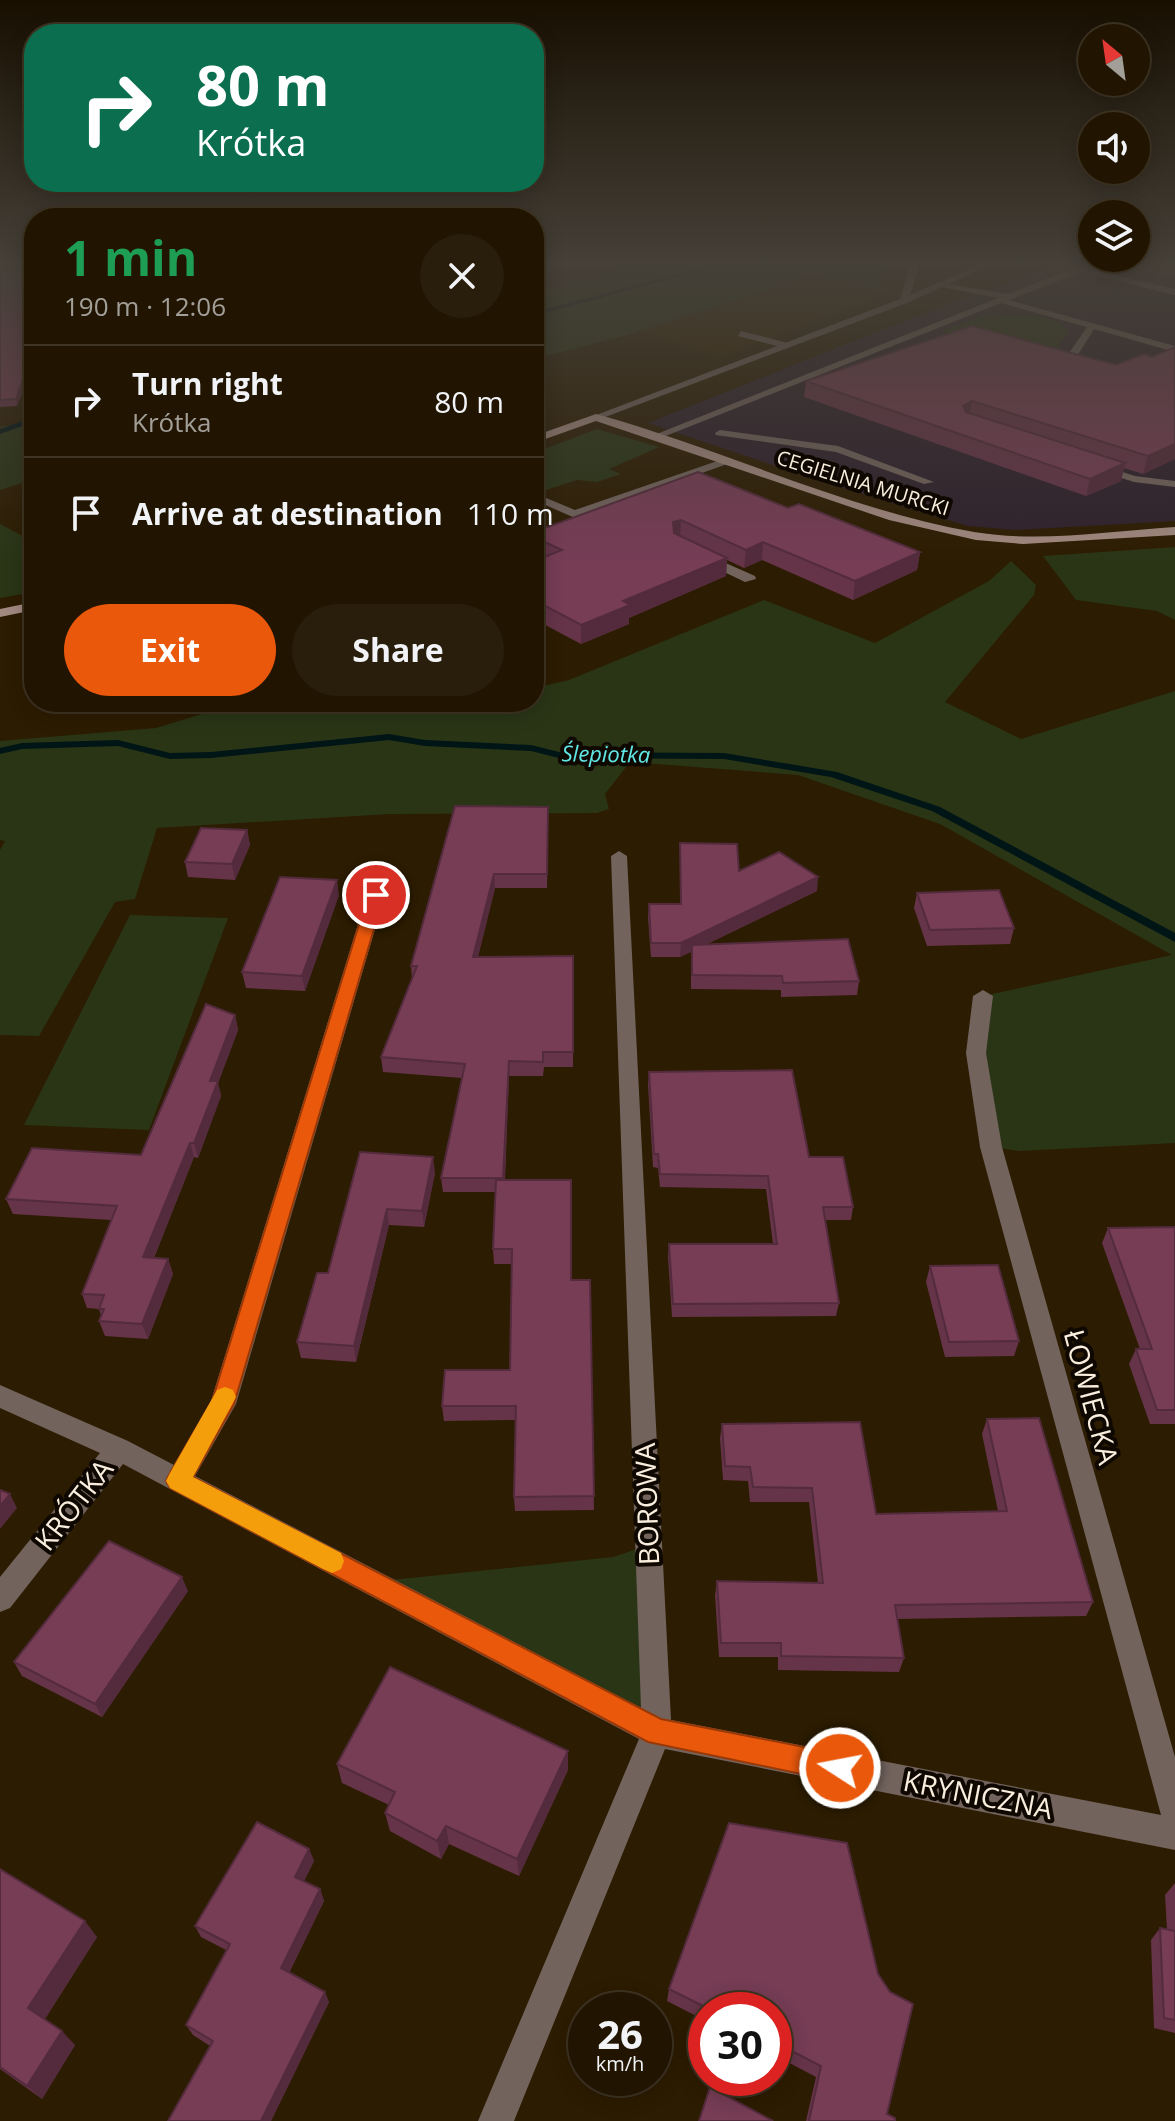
<!DOCTYPE html>
<meta charset="utf-8">
<style>
:root{--surface:#211501;--page:#291e0b;--text:#f1f3f6;--muted:#a29f99;--line:#3e3423;--accent:#ea580c}
body{margin:0;font-family:"Open Sans",sans-serif;background:var(--page);color:var(--text);height:100vh;display:flex;flex-direction:column;font-size:30px;white-space:nowrap}
*{box-sizing:border-box;margin:0}
p{font-size:26px;color:var(--muted)}
.icon{flex:none;width:44px;height:44px;fill:none;stroke:currentColor;stroke-width:2;stroke-linecap:round;stroke-linejoin:round}
.map{position:relative;flex:1;overflow:hidden}
.drawer{position:absolute;left:24px;top:208px;width:520px;height:504px;display:flex;flex-direction:column;background:var(--surface);border-radius:32px;box-shadow:0 4px 20px #0003,0 0 0 2px var(--line)}
.drawer>*{flex:none}
.hud{position:absolute;left:24px;top:24px;width:520px;height:168px;border-radius:32px;box-shadow:0 4px 20px #0003,0 0 0 2px var(--line);background:#0b6e4f;color:#fff;overflow:hidden}
.needle{width:52px;rotate:331deg}
.controls{position:absolute;left:1078px;top:24px;display:grid;gap:16px}
.controls a{display:grid;place-items:center;width:72px;height:72px;border-radius:50%;background:var(--surface);box-shadow:0 4px 20px #0003,0 0 0 2px var(--line);font-size:40px}
.speed{position:absolute;left:568px;top:1992px;display:flex;gap:16px;font-size:40px;font-weight:700;text-align:center}
.speed>*{display:grid;place-content:center;width:104px;height:104px;border-radius:50%;background:var(--surface);box-shadow:0 4px 20px #0003,0 0 0 2px var(--line);line-height:1}
.speed small{font-size:20px;font-weight:400}
.speed .limit{border:12px solid #d22;background:#fff;color:#111}
.pin{position:absolute;display:grid;place-items:center;width:68px;height:68px;color:#fff;margin:-34px;border:4px solid #fff;border-radius:50%;box-shadow:0 2px 8px #0007}
.me{position:absolute;width:88px;margin:-44px;rotate:281deg;stroke-linejoin:round;filter:drop-shadow(0 0 6px #0008)}
.turn{display:flex;align-items:center;gap:28px;height:168px;padding:0 40px;font-size:36px}
.turn .icon{width:104px;height:104px;stroke-width:2.5}
.turn b{display:block;font-size:56px;line-height:68px}
.round{display:grid;place-items:center;flex:none;width:84px;height:84px;border-radius:42px;background:var(--page)}
.overview{display:flex;align-items:center;justify-content:space-between;height:136px;padding:0 40px}
h1{font-size:48px;font-weight:700;line-height:60px;color:#1e9e55}
.primary-button{display:flex;gap:16px;margin-top:auto;padding:16px 40px}
.primary-button a{flex:1;height:92px;border-radius:48px;background:var(--accent);color:#fff;font-size:32px;font-weight:700;line-height:92px;text-align:center}
.primary-button a+a{background:var(--page);color:var(--text)}
ul{padding:0;list-style:none}
li{display:flex;align-items:center;gap:24px;height:112px;padding:0 40px;border-top:2px solid var(--line)}
li div{flex:1}
li b{display:block;font-size:30px}
li em{font-style:normal}
.map>svg:first-child{display:block}
.built{fill:#362200}
.medical{fill:#2f212d}
.green{fill:#2a3516}
.lines{fill:none;stroke-linecap:round;stroke-linejoin:round}
.stream{fill:#001516;fill-rule:evenodd}
.lane{fill:#72635d;fill-rule:evenodd}
.street{fill:#72635d;fill-rule:evenodd}
.secondary{fill:#a28980;fill-rule:evenodd}
.wall{fill:#653449}
.shaded-wall{fill:#532b3c}
.building{fill:#763d55;stroke:#532b3c;stroke-width:2}
.route{fill:#ea580c;stroke:#983908;stroke-width:2}
.slow{fill:#f59e0b}
.labels{text-anchor:middle;stroke-width:8;stroke-linejoin:round;paint-order:stroke}
.far-street-label{font-size:20px;fill:#f9eede;stroke:#0f0801}
.far-water-label{font-size:22px;font-style:italic;fill:#61e6e6;stroke:#0f0801}
.near-street-label{font-size:28px;fill:#f9eede;stroke:#0f0801}
</style>
<div class="map">
<svg width="1175" height="2121" viewBox="0 0 1175 2121">
<rect width="100%" height="100%" fill="#2c1c01"/>
<polygon class="built" points="811,276 891,290 856,307 721,356 641,331"/>
<polygon class="medical" points="1055,265 1175,265 1175,521 1015,530 968,526 823,482 648,423 935,309"/>
<g class="green">
<polygon points="630,265 889,265 878,290 811,276 631,334 534,359 534,291"/>
<path d="M 991,313 C 1016,319 1050,309 1069,332 L 1046,362 L 940,331 Z"/>
<polygon points="34,416 34,479 0,490 0,427 22,423"/>
<polygon points="597,429 659,447 609,469 621,474 597,482 577,480 546,490 534,485 534,453"/>
<polygon points="0,524 34,542 34,592 0,598"/>
<polygon points="1175,547 1175,620 1157,611 1076,600 1043,556"/>
<polygon points="1011,561 1036,585 1034,595 945,702 1021,739 1175,691 1175,1143 1019,1151 991,1147 983,996 1172,955 940,824 798,775 630,762 605,794 609,809 597,813 389,814 157,828 135,899 115,902 39,1036 0,1035 0,850 5,841 0,840 0,741 156,728 241,702 534,702 534,688 569,680 764,600 875,643 989,581"/>
<polygon points="130,915 228,918 149,1130 24,1125"/>
<polygon points="649,1545 657,1732 372,1582 613,1557"/>
</g>
<g class="lines">
<g class="stream">
<polygon points="712,265 722,265 534,316 534,312"/>
<polygon points="34,417 34,422 0,434 0,429"/>
<polygon points="389,734 425,740 531,745 559,752 724,753 837,772 940,807 1175,933 1175,942 932,811 831,777 724,759 559,758 531,751 425,746 389,740 211,758 170,759 118,746 22,749 0,754 0,748 22,743 118,740 170,753 211,752"/>
</g>
<g class="lane">
<polygon points="1082,265 1094,265 1088,269 1175,289 1175,295 1081,272 1009,300 1175,346 1175,352 1094,329 1074,361 1088,367 1083,370 1063,362 1087,327 1001,303 658,439 649,437 998,298 936,286 936,282 1008,294"/>
<polygon points="741,331 788,343 790,345 785,348 738,336"/>
<polygon points="720,430 838,446 934,482 924,484 836,452 716,435 715,433"/>
<polygon points="726,458 732,461 730,463 575,518 534,500 534,493 575,510"/>
<polygon points="1097,464 1135,476 1175,481 1175,487 1134,482 1093,469 1091,467"/>
<polygon points="703,553 755,576 756,579 745,582 699,560 697,557"/>
</g>
<g class="street">
<polygon points="911,265 919,265 910,295 979,265 990,265 907,303 600,419 591,417 900,299"/>
<polygon points="619,851 627,856 671,1720 1161,1815 980,1147 966,1053 973,996 983,990 993,996 986,1053 1002,1147 1175,1757 1175,1850 665,1749 514,2121 478,2121 639,1739 123,1464 10,1608 0,1612 0,1577 100,1453 0,1408 0,1385 128,1441 174,1465 211,1401 367,895 370,891 382,891 385,895 236,1404 195,1476 641,1708 611,856"/>
</g>
<g class="secondary">
<path d="M 596,414 C 723,449 844,509 974,532 C 1039,543 1110,531 1175,527 L 1175,535 L 1023,544 L 976,540 L 889,520 L 596,421 L 534,443 L 534,436 Z"/>
<polygon points="34,602 34,610 0,617 0,609"/>
</g>
</g>
<g class="wall">
<polygon points="0,265 26,383 17,406 0,407"/>
<polygon points="1133,265 1175,265 1175,278 1132,268"/>
<polygon points="972,326 1175,459 1143,474 1124,468 1121,481 1086,496 804,397 806,381"/>
<polygon points="788,508 920,552 917,570 853,600 762,560 744,568 727,560 726,576 629,618 629,624 581,644 534,619 534,561 541,558 534,555 534,532"/>
<polygon points="455,806 548,821 547,888 495,888 478,957 573,956 573,1067 544,1067 543,1076 509,1076 505,1180 571,1280 590,1280 594,1510 515,1511 514,1497 516,1420 444,1421 442,1406 510,1370 512,1264 494,1264 493,1249 496,1192 443,1192 441,1178 462,1078 383,1072 381,1057 412,980 411,966"/>
<polygon points="247,830 250,845 235,880 188,877 185,862"/>
<polygon points="680,843 739,871 817,891 705,945 859,981 857,995 781,997 781,990 691,989 691,952 680,957 651,957 648,918 649,904 680,904"/>
<polygon points="917,893 1014,928 1010,944 927,946 914,908"/>
<polygon points="339,895 305,991 246,988 242,972"/>
<polygon points="235,1015 238,1030 218,1083 221,1096 198,1158 194,1157 154,1258 168,1259 173,1274 148,1339 105,1336 99,1321 101,1315 99,1309 87,1308 82,1294 111,1220 13,1214 6,1199 141,1155"/>
<polygon points="649,1072 809,1157 853,1207 851,1220 825,1220 839,1303 836,1316 672,1317 668,1257 669,1244 773,1244 766,1189 660,1187 658,1168 653,1167 648,1085"/>
<polygon points="360,1152 435,1173 424,1227 389,1225 356,1362 301,1358 297,1342 328,1273"/>
<polygon points="1175,1227 1175,1424 1150,1424 1129,1364 1136,1349 1140,1349 1102,1243 1108,1228"/>
<polygon points="930,1266 1019,1341 1014,1356 945,1357 926,1282"/>
<polygon points="987,1419 1093,1602 1086,1616 897,1619 904,1658 899,1672 778,1670 778,1657 719,1657 715,1595 717,1581 818,1583 809,1502 750,1502 748,1481 723,1480 720,1438 722,1424 876,1514 998,1511 982,1434"/>
<polygon points="188,1591 102,1717 22,1676 14,1662"/>
<polygon points="568,1751 568,1770 519,1876 449,1844 441,1859 390,1831 385,1813 389,1805 342,1783 337,1764"/>
<polygon points="729,1823 887,2114 895,2121 806,2121 816,2077 774,2055 774,2010 706,2010 706,2021 667,2001 669,1989"/>
<polygon points="309,1849 314,1861 304,1881 320,1889 324,1901 289,1973 329,2002 271,2121 168,2121 210,2046 193,2035 186,2025 226,1950 201,1937 195,1926"/>
<polygon points="0,1869 97,1937 45,2019 75,2045 42,2099 0,2069"/>
<polygon points="1175,1883 1175,2033 1154,2028 1151,1940 1160,1928 1167,1930 1165,1895"/>
</g>
<g class="shaded-wall">
<polygon points="34,376 34,382 26,383 17,406 16,399 24,377"/>
<polygon points="972,401 969,418 963,406"/>
<polygon points="1175,444 1175,459 1143,474 1148,456"/>
<polygon points="1125,463 1121,481 1086,496 1090,479"/>
<polygon points="681,520 680,538 673,540 673,522"/>
<polygon points="763,542 762,560 744,568 746,550"/>
<polygon points="920,552 917,570 853,600 855,581"/>
<polygon points="727,558 726,576 629,618 629,624 581,644 581,625 623,601"/>
<polygon points="247,830 250,845 235,880 232,864"/>
<polygon points="494,874 495,888 474,971 473,957"/>
<polygon points="818,877 817,891 680,957 681,943"/>
<polygon points="337,880 339,895 305,991 302,976"/>
<polygon points="235,1015 238,1030 218,1083 221,1096 198,1158 194,1143 210,1081"/>
<polygon points="509,1061 509,1076 504,1192 503,1178"/>
<polygon points="190,1143 194,1157 148,1272 143,1257"/>
<polygon points="433,1157 435,1173 424,1227 422,1211"/>
<polygon points="387,1209 389,1225 356,1362 354,1346"/>
<polygon points="168,1259 173,1274 148,1339 142,1324"/>
<polygon points="10,1494 17,1508 0,1529 0,1506"/>
<polygon points="182,1577 188,1591 102,1717 95,1704"/>
<polygon points="568,1751 568,1770 519,1876 517,1859"/>
<polygon points="446,1826 449,1844 441,1859 437,1841"/>
<polygon points="309,1849 314,1861 300,1889 295,1877"/>
<polygon points="320,1889 324,1901 286,1979 281,1968"/>
<polygon points="85,1921 97,1937 42,2023 28,2008"/>
<polygon points="325,1992 329,2002 271,2121 261,2121"/>
<polygon points="62,2031 75,2045 42,2099 27,2086"/>
</g>
<g class="building">
<polygon points="0,265 34,265 34,376 24,377 16,399 0,400"/>
<polygon points="972,326 1116,365 1144,354 1152,357 1175,347 1175,444 1148,456 972,401 963,406 966,412 1125,463 1090,479 806,381"/>
<polygon points="698,472 788,508 799,504 920,552 855,581 763,542 746,550 681,520 673,522 674,533 727,558 623,601 630,605 581,625 534,600 534,561 562,550 534,537 534,532"/>
<polygon points="455,806 548,807 547,874 494,874 473,957 573,956 573,1052 543,1052 543,1062 509,1061 503,1178 441,1178 465,1064 381,1057 417,966 411,966"/>
<polygon points="201,828 247,830 232,864 185,862"/>
<polygon points="680,843 737,844 739,871 779,852 818,877 681,943 651,943 649,904 681,904"/>
<polygon points="280,877 337,880 302,976 242,972"/>
<polygon points="999,890 1014,928 930,930 917,893"/>
<polygon points="848,939 859,981 783,983 782,976 692,975 692,945"/>
<polygon points="206,1004 235,1015 210,1081 218,1081 194,1143 190,1143 143,1257 168,1259 142,1324 99,1321 104,1309 99,1309 104,1295 82,1294 117,1206 6,1199 32,1148 141,1155"/>
<polygon points="792,1070 809,1157 843,1157 853,1207 823,1207 839,1303 673,1304 669,1244 777,1244 768,1176 660,1174 658,1154 654,1154 649,1072"/>
<polygon points="360,1152 433,1157 422,1211 387,1209 354,1346 297,1342 317,1273 328,1273"/>
<polygon points="496,1180 571,1180 571,1280 590,1280 594,1496 514,1497 516,1406 442,1406 445,1370 510,1370 512,1249 493,1249"/>
<polygon points="1175,1227 1175,1410 1157,1410 1136,1349 1152,1349 1108,1228"/>
<polygon points="998,1265 1019,1341 949,1342 930,1266"/>
<polygon points="1039,1418 1093,1602 895,1605 904,1658 781,1656 781,1643 721,1643 717,1581 823,1583 812,1488 753,1487 750,1467 725,1466 722,1424 860,1422 876,1514 1007,1511 987,1419"/>
<polygon points="0,1490 10,1494 0,1506"/>
<polygon points="109,1541 182,1577 95,1704 14,1662"/>
<polygon points="390,1667 568,1751 517,1859 446,1826 437,1841 385,1813 395,1792 337,1764"/>
<polygon points="257,1822 309,1849 295,1877 320,1889 281,1968 325,1992 261,2121 168,2121 213,2041 186,2025 230,1944 195,1926"/>
<polygon points="729,1823 847,1843 878,1974 890,1992 913,2004 887,2114 895,2118 895,2121 809,2121 821,2066 774,2042 774,2010 711,2010 669,1989"/>
<polygon points="0,1869 85,1921 28,2008 62,2031 27,2086 0,2067"/>
<polygon points="1160,1928 1175,1931 1175,2020 1164,2018"/>
<polygon points="710,2087 773,2121 699,2121"/>
</g>
<linearGradient id="sky" x2="0" y2="1"><stop stop-color="#180f01"/><stop offset="0.47" stop-color="#454038"/><stop offset="1" stop-color="#454038" stop-opacity="0"/></linearGradient>
<rect width="1175" height="562" fill="url(#sky)"/>
<polygon class="route" points="376,890 384,895 234,1404 193,1477 661,1719 840,1754 850,1758 854,1768 850,1778 840,1782 648,1742 170,1488 166,1481 170,1473 212,1401 368,895"/>
<polygon class="slow" points="225,1387 233,1390 236,1397 193,1477 341,1553 344,1561 341,1569 332,1573 323,1569 170,1488 166,1481 170,1473 217,1390"/>
<g class="labels">
<g class="far-street-label">
<text transform="translate(863 483) rotate(17)" y="7">CEGIELNIA MURCKI</text>
</g>
<g class="far-water-label">
<text transform="translate(606 754) rotate(1)" y="8">Ślepiotka</text>
</g>
<g class="near-street-label">
<text transform="translate(1091 1397) rotate(75)" y="10">ŁOWIECKA</text>
<text transform="translate(647 1504) rotate(-92)" y="10">BOROWA</text>
<text transform="translate(74 1505) rotate(-52)" y="10">KRÓTKA</text>
<text transform="translate(978 1795) rotate(11)" y="10">KRYNICZNA</text>
</g>
</g>
</svg>
<div class="controls">
<a><svg class="needle" viewBox="-14 -14 28 28"><path d="M0-13l5 13h-10z" fill="#e53935"/><path d="M0 13l5-13h-10z" fill="#a29f99"/></svg></a>
<a><svg class="icon" aria-label="sound" viewBox="0 0 24 24"><path d="M4 9h4l5-4v14l-5-4H4zM17 9q2 3 0 6"/></svg></a>
<a><svg class="icon" aria-label="layers" viewBox="0 0 24 24"><path d="M12 4l9 5-9 5-9-5zM3 14l9 5 9-5"/></svg></a>
</div>
<div class="speed"><div>26<small>km/h</small></div><div class="limit">30</div></div>
<div class="pin" style="left:376px;top:895px;background:#d93025"><svg class="icon" aria-label="arrive" viewBox="0 0 24 24"><path d="M6 21V4h12l-3 4 3 4H6"/></svg></div>
<svg class="me" style="left:840px;top:1768px" viewBox="-20 -20 40 40"><circle r="17" fill="#ea580c" stroke="#fff" stroke-width="3"/><path d="M0-11L8 9 0 5-8 9z" fill="#fff"/></svg>
<div class="hud">
<div class="turn"><svg class="icon" aria-label="right" viewBox="0 0 24 24"><path d="M7 20v-9h11M14 6l5 5-5 5"/></svg><div><b>80 m</b>Krótka</div></div>
</div>
<section class="drawer">
<div class="overview"><div><h1>1 min</h1><p>190 m · 12:06</p></div><a class="round"><svg class="icon" aria-label="close" viewBox="0 0 24 24"><path d="M6 6l12 12M18 6L6 18"/></svg></a></div>
<ul>
<li><svg class="icon" aria-label="right" viewBox="0 0 24 24"><path d="M7 20v-9h11M14 6l5 5-5 5"/></svg><div><b>Turn right</b><p>Krótka</p></div><em>80 m</em></li>
<li><svg class="icon" aria-label="arrive" viewBox="0 0 24 24"><path d="M6 21V4h12l-3 4 3 4H6"/></svg><div><b>Arrive at destination</b></div><em>110 m</em></li>
</ul>
<div class="primary-button"><a>Exit</a><a>Share</a></div>
</section>
</div>
